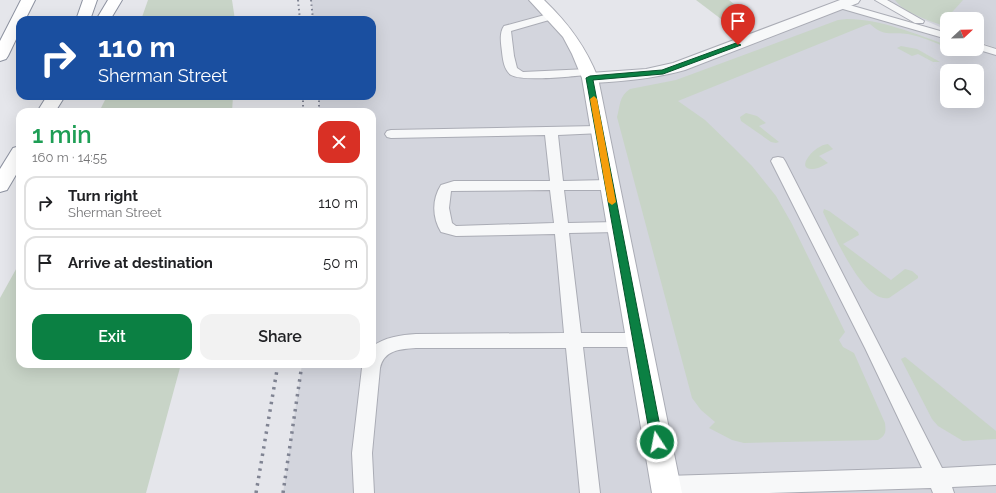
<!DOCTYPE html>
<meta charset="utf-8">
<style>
:root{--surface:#fff;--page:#f2f2f2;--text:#202124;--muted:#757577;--line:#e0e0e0;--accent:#0b8043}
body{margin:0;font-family:Raleway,sans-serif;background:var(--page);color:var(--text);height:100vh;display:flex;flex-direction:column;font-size:15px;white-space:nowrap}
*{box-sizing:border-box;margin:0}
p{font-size:13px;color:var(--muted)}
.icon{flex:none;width:22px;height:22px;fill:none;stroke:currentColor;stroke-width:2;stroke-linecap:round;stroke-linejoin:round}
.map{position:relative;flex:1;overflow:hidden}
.details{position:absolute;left:16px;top:108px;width:360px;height:260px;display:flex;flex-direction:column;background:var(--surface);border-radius:12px;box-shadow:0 4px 16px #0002}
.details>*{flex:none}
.banner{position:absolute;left:16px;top:16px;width:360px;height:84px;border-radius:12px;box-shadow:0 4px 16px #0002;background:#1a4fa0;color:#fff;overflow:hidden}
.needle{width:26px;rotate:68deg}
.fabs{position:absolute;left:940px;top:12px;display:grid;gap:8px}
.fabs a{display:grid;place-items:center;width:44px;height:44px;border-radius:8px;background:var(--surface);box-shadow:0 4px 16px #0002;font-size:20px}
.pin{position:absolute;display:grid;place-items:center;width:34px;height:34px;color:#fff;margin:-41px -17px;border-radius:50% 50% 50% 0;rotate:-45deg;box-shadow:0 0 4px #0007}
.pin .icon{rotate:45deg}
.me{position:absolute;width:44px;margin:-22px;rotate:349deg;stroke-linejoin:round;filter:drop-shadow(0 0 3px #0008)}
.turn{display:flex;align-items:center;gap:14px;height:84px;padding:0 16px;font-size:18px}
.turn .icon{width:52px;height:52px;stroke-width:2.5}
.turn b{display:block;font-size:28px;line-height:34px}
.round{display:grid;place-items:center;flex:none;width:42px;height:42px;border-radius:12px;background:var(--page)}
.headline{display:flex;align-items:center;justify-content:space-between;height:68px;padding:0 16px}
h1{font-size:24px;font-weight:600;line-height:30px;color:#1e9e55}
.button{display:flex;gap:8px;margin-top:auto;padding:8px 16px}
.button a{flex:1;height:46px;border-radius:12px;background:var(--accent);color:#fff;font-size:16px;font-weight:600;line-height:46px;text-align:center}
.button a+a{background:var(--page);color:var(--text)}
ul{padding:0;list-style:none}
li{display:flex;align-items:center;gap:12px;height:54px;margin:0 8px 6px;padding:0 8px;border:2px solid var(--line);border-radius:12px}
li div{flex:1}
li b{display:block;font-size:15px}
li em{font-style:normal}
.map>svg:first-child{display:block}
.built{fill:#d3d5dd;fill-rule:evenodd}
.green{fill:#c8d4c7}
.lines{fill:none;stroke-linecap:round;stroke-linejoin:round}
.service-casing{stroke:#aaacb5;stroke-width:2}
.tertiary-casing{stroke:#aaacb5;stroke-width:2}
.secondary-casing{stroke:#aaacb5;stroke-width:2}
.motorway-casing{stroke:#8d92a0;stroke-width:2}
.service{fill:#f7f8f9;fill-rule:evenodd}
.tertiary{fill:#f7f8f9;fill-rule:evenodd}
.secondary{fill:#fff;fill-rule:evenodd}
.motorway{fill:#fff;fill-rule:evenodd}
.rail-far1{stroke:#808493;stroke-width:2;stroke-dasharray:1.5 3;stroke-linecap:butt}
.rail{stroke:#808493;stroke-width:3.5;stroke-dasharray:2.5 5;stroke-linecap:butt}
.route{fill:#0b8043;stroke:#07532c}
.slow{fill:#f59e0b}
</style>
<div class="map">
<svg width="996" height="493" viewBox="0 0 996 493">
<rect width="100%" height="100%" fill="#e5e6eb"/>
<g class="built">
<path d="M 311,0 L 536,0 L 545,8 L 590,78 L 643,74 L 839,5 L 947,36 L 947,49 L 977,49 L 996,52 L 996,493 L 283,493 L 302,364 L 372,364 L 372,112 L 319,112 L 319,96 L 372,96 L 372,20 L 313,20 ZM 947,71 L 977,71 L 977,101 L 947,101 Z"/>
<polygon points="889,0 996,0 996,48 977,41 977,19 947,19 947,30 910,14"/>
</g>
<g class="green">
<polygon points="148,0 232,0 235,20 141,20"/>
<polygon points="696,0 729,0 749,16 725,22"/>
<path d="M 895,0 L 963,0 L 945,20 L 947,21 L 947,27 C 931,21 905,14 895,0 Z"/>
<path d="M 847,19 C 881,19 915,34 947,45 L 947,48 C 935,42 922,37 908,34 C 891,31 885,38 870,24 L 866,25 L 678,101 L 705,120 L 733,147 L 752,166 L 776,196 L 792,224 L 845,332 L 839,340 L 843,347 L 854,353 L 885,423 C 886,432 886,435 878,440 L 744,443 L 732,440 L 709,428 L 715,422 L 701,410 L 692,398 L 617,117 C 620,106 619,96 630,89 L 676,80 L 838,20 Z"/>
<polygon points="901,46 917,49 940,62 933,62 918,54 912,56 897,48"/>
<polygon points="107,96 233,96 232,112 99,112"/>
<polygon points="746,113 757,116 766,123 759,126 779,142 776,143 771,142 741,121 740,117"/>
<path d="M 828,144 L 833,149 L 819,156 L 828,163 C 824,165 818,169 813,169 C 794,170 814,145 828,144 Z"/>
<path d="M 824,209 L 829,211 L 858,232 L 859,235 L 857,236 L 843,244 L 891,280 L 905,269 L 912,271 L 918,276 L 918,278 L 889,298 C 863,304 832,230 823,212 Z"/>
<polygon points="20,262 20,364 181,364 146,493 0,493 0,298"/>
<polygon points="905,357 996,431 996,439 963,441 938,426 932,419 902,361 901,359"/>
</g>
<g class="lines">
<g class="service-casing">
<g id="service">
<polygon points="875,0 887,0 924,21 923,23 915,23"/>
<polygon points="839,2 947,33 947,39 836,7 834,5 836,3"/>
<path d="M 552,13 L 557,16 L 556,18 L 511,31 L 514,56 L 517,68 L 523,72 L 588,69 L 594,72 L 588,75 C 572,76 523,82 511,75 C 504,70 503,60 502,52 C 501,43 499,33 504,26 Z"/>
<polygon points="977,43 996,49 996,55 976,49 977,49"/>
<path d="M 598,126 L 602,127 L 604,130 L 602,133 L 558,135 L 563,181 L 609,180 L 614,182 L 616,185 L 614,188 L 609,190 L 564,190 L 568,223 L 617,222 L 622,223 L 624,227 L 622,231 L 617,232 L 569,233 L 581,333 L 638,333 L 644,335 L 647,340 L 644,345 L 638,347 L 583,347 L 600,493 L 580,493 L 566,348 L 416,348 C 400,349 384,350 380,368 L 372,453 L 374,493 L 354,493 L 352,453 L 362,368 L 363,364 L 372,364 L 372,347 C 384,337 401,335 416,334 L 564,333 L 555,234 L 456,236 L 441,232 C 432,217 432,199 441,185 L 454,181 L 550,181 L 545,135 L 391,138 L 387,137 L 385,134 L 387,131 L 391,130 ZM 550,190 L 554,223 L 456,226 L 452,223 L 449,208 L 451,191 Z"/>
<polygon points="778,157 783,158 785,161 942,468 996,465 996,485 952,487 954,493 933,493 931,488 769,493 659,493 656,486 659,479 666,476 922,468 865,348 771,161 773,158"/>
</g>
</g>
<g class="tertiary-casing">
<path id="tertiary" d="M 840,0 L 860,0 L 858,3 L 685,70 C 660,77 635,80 609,82 C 601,82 592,84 584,82 L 582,78 L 584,74 L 590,73 L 646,69 L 673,63 Z"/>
</g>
<g class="secondary-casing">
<path id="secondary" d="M 529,0 L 544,0 C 568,23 586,47 598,78 L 682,493 L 652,493 L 582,78 L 572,54 L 563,37 Z"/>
</g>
<g class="motorway-casing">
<g id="motorway">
<polygon points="21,0 35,0 25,20 20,20 20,31 8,56 6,59 0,61 0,41"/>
<polygon points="83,0 97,0 90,20 76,20"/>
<polygon points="108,0 122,0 110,20 96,20"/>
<polygon points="47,96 65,96 55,112 37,112"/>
<polygon points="20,146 20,168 7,190 0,192 0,169 13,148"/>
</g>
</g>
<use href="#service" class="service"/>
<use href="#tertiary" class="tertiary"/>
<use href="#secondary" class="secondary"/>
<use href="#motorway" class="motorway"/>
<g class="rail-far1">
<polyline points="298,0 300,20"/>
<polyline points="311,0 313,20"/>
<polyline points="303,96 303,112"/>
<polyline points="319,96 319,112"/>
</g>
<g class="rail">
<polyline points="256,493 278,364"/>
<polyline points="283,493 302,364"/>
</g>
</g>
<polygon class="route" points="736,43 741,45 663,74 593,80 663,442 661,446 657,448 653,446 651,442 586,78 590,76 662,70"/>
<polygon class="slow" points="594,96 597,99 616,202 612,205 608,202 590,99"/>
</svg>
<div class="fabs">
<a><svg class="needle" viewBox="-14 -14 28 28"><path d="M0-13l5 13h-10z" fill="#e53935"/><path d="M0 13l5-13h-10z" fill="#757577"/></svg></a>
<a><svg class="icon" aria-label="search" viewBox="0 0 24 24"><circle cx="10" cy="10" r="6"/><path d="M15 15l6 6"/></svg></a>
</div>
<div class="pin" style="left:738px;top:45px;background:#d93025"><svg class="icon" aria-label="arrive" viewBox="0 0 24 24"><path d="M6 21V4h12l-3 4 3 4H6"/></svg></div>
<svg class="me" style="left:657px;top:442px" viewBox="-20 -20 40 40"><circle r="17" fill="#0b8043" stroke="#fff" stroke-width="3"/><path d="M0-11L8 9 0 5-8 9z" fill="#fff"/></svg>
<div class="banner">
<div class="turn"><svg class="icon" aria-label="right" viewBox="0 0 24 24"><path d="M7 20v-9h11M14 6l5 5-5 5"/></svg><div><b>110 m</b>Sherman Street</div></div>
</div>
<section class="details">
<div class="headline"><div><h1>1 min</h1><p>160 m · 14:55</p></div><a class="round" style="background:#d93025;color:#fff"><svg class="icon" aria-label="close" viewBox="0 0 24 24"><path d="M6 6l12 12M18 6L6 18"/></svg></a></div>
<ul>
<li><svg class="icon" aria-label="right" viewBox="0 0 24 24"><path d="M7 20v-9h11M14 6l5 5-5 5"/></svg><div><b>Turn right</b><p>Sherman Street</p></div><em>110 m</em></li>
<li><svg class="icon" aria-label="arrive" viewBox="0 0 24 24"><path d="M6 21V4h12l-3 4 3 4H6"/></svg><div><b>Arrive at destination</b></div><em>50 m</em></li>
</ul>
<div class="button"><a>Exit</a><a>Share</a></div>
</section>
</div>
